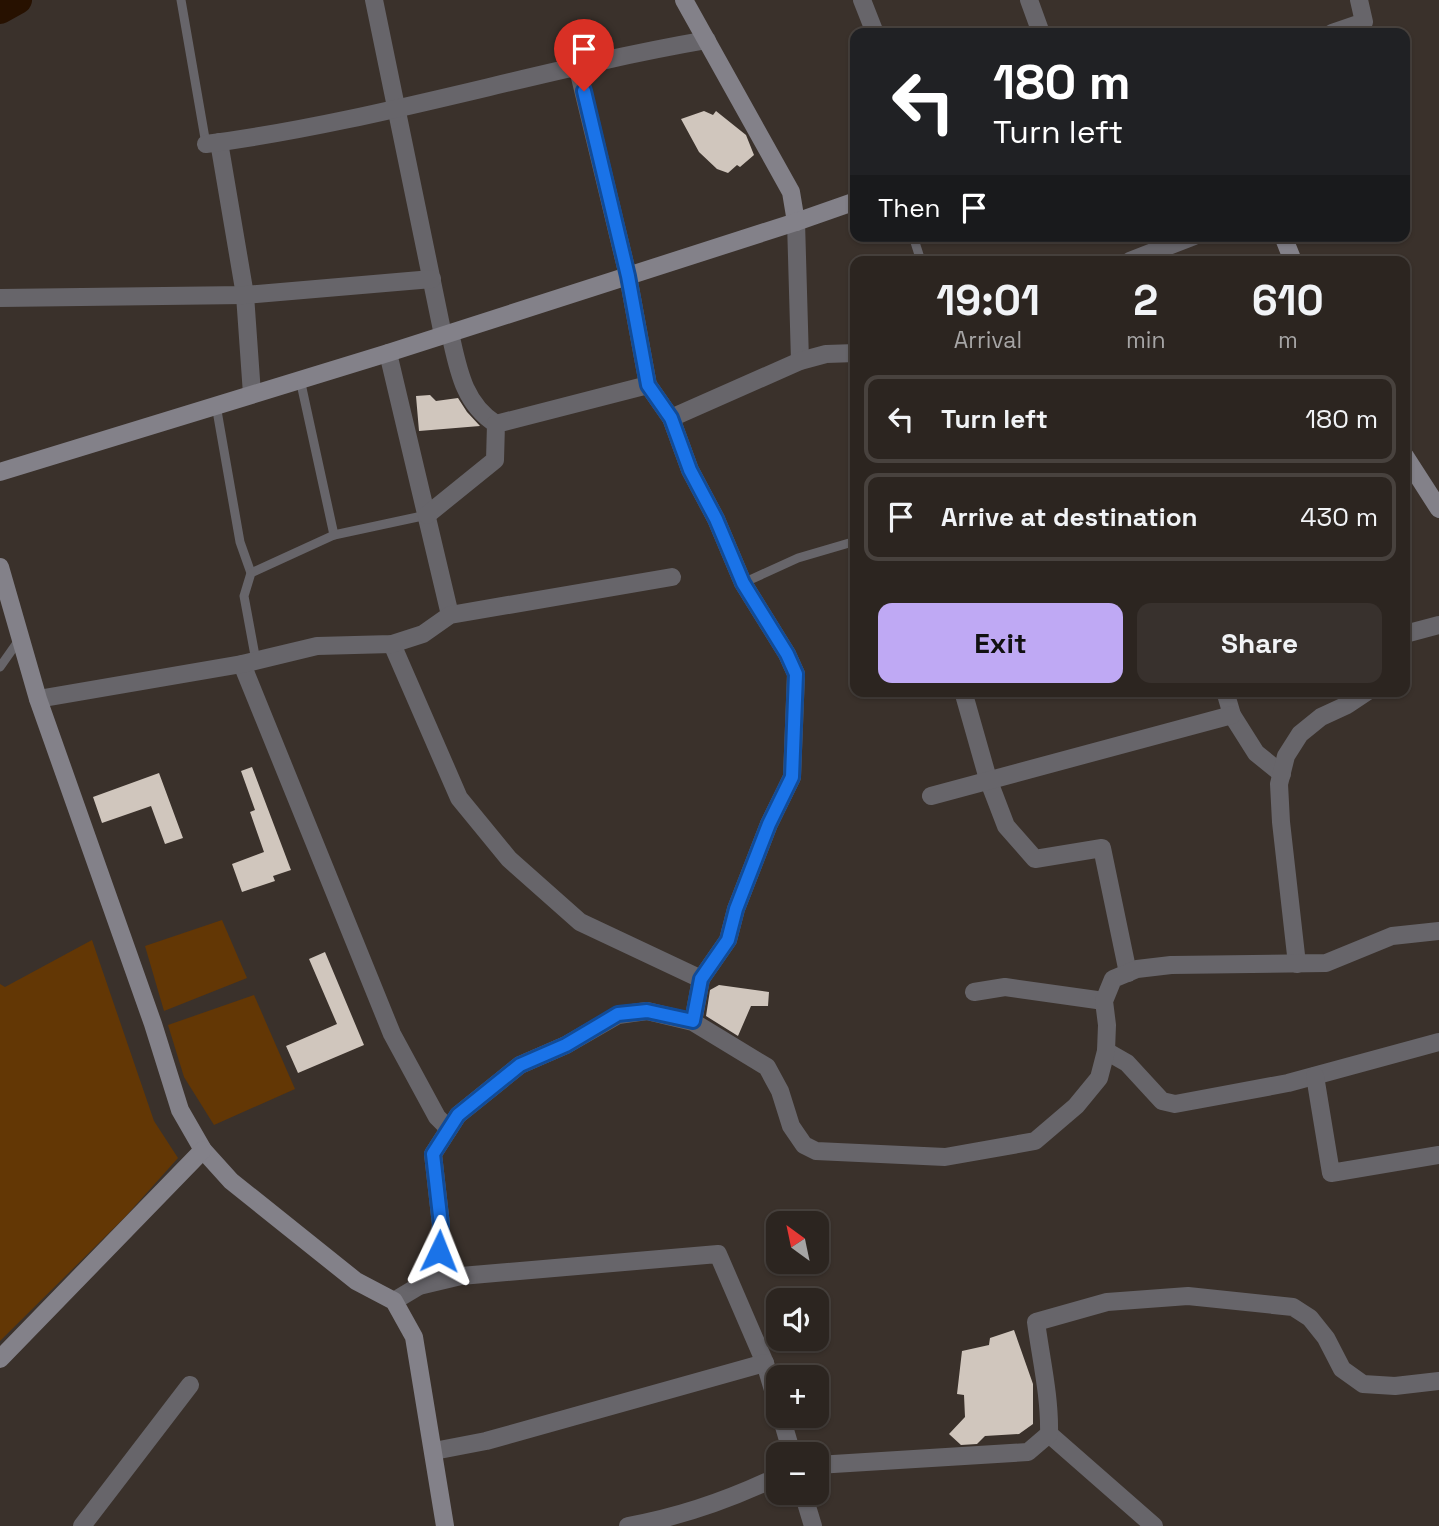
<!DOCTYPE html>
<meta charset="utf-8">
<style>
:root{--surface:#2c2520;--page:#38312d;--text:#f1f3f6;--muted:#a6a5a5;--line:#48423e;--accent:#bfa9f4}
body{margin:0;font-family:"Space Grotesk",sans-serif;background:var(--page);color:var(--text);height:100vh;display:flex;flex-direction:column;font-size:26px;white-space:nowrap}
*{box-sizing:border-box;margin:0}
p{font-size:23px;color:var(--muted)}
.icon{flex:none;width:38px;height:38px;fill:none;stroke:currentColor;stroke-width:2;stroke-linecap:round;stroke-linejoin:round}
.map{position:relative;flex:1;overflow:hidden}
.drawer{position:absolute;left:850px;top:256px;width:560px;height:441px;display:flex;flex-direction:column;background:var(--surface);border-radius:14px;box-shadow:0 2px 5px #0004,0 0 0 2px var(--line)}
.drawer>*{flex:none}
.banner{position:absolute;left:850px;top:28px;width:560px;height:214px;border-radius:14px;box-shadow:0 2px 5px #0004,0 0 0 2px var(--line);background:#202124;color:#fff;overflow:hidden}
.needle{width:46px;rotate:327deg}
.controls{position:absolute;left:766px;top:1211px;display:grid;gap:14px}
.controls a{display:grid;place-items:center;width:63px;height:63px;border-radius:14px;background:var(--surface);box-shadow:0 2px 5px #0004,0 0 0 2px var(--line);font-size:35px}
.pin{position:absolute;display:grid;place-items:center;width:60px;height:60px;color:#fff;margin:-72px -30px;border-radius:50% 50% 50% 0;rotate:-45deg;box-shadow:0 0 7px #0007}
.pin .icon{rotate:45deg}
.me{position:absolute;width:77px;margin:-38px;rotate:2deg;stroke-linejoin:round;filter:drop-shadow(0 0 5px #0008)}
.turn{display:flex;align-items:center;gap:24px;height:147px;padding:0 28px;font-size:32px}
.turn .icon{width:91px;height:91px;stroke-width:2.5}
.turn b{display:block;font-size:49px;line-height:60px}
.then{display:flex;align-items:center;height:66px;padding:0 28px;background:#0003;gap:14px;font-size:26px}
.eta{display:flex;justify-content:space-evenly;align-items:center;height:119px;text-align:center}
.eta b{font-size:42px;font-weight:800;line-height:49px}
.primary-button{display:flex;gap:14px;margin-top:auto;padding:14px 28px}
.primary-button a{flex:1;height:80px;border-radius:14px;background:var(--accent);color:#111;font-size:28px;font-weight:800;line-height:80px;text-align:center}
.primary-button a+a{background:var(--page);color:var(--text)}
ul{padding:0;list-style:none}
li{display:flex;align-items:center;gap:21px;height:88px;margin:0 14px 10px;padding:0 14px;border:4px solid var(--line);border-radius:14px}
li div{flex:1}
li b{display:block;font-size:26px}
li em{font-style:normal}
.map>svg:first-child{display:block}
.green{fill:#633705}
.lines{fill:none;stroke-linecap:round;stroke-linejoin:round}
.river{stroke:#271100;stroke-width:28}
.building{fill:#d0c6bd}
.lane{stroke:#67656a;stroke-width:9}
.street{stroke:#67656a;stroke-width:18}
.secondary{stroke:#838189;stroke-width:18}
.route-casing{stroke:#114b97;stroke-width:18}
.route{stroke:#1a73e8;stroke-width:12}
</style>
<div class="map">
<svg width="1439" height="1526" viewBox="0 0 1439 1526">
<rect width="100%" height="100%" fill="#3a312b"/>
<g class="green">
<polygon points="222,920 247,978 164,1011 145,946"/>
<polygon points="92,940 154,1121 178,1158 125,1217 0,1341 0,984 5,987"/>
<polygon points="254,995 295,1089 214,1125 184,1077 168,1025"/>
</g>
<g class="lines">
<polyline class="river" points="0,10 18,0"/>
</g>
<g class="building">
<polygon points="704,111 713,115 716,111 746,135 754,155 740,167 737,165 728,173 717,169 699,152 681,119"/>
<polygon points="430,395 436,401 458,398 467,412 480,426 419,431 416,396"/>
<polygon points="252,767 291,870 273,876 275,881 242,892 232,864 264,852 250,812 255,810 241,771"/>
<polygon points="159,773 183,838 165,844 151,806 102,823 93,797"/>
<polygon points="325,952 364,1045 298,1073 286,1046 337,1024 309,959"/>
<polygon points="719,985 769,992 768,1006 751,1006 738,1036 706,1016 710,990"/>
<polygon points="1014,1330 1033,1384 1033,1424 1019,1434 985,1436 977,1444 961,1445 949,1434 965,1417 964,1395 957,1394 962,1351 989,1345 990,1338"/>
</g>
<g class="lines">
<g class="lane">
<polyline points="181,0 206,144"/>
<polyline points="913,236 921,261"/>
<polyline points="300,379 334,535"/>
<polyline points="216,405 240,542 251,573"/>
<polyline points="743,583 798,558 856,541"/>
<polyline points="256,661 244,596 251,573 334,535 427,515"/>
<polyline points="0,667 19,640"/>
</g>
<g class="street">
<polyline points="374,0 443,335"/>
<polyline points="862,0 875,33"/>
<polyline points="1029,0 1041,33"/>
<polyline points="1332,33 1364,22 1359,0"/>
<polyline points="577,65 628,276 648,385 671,418 690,470 716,519 743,583 787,654 796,674 792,777 769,824 736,909 728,940 701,979 693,1022"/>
<polyline points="219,142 245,295 252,394"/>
<path d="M 206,144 C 375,122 539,69 707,40"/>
<polyline points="796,222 800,361"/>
<polyline points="1130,261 1194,236"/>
<polyline points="0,298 245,295 432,279"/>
<path d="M 450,333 C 458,368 463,403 496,424"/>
<polyline points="388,353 450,615"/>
<polyline points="671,418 800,361 826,354 856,353"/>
<polyline points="427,515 495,460 496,424 648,385"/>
<polyline points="1405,634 1439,625"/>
<polyline points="392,644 459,798 509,859 580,922 701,979"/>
<polyline points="242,664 392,1034 437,1117 449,1129"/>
<polyline points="963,691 988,779 1006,826 1035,859 1102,848 1128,973"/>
<polyline points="1225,691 1232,715 1256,753 1282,774"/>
<polyline points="38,699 242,664 317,646 392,644 423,634 450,615 672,577"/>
<polyline points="931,796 1232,715"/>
<polyline points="1297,964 1281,822 1279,784 1286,756 1300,734 1321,717 1347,705 1368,691"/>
<polyline points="974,992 1005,987 1104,1001"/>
<polyline points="1106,1051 1127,1063 1162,1101 1175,1104 1288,1083 1439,1042"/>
<polyline points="1315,1076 1331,1173 1439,1155"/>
<polyline points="419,1286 434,1267 441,1225 433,1154 458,1115 520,1065 566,1045 618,1015 647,1011 693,1022 767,1067 780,1091 791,1126 804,1145 816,1151 945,1157 1035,1141 1076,1106 1099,1078 1106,1051 1107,1025 1104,1001 1113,979 1137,969 1171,965 1326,963 1392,936 1439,931"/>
<polyline points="394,1301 419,1286 461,1276 718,1254 765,1363 779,1410"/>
<polyline points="781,1416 792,1454"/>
<polyline points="1049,1434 1154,1526"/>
<polyline points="434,1451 486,1441 765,1363"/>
<path d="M 817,1465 L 1028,1452 L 1049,1434 C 1050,1397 1041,1359 1036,1322 L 1107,1302 L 1188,1296 L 1293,1307 L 1310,1318 L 1326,1338 L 1342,1369 L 1363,1384 L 1395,1386 L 1439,1381"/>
<polyline points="803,1493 813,1526"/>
<polyline points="82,1526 190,1385"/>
<path d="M 628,1526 C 680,1517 731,1499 779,1476"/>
</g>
<g class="secondary">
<polyline points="684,0 791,192 796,222"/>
<polyline points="1283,236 1293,261"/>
<polyline points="1405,456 1439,509"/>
<polyline points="0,472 388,353 796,222 856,201"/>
<polyline points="0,567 38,699 153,1024 180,1110 203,1150 231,1181 356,1281 394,1301 414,1337 445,1526"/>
<polyline points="0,1359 203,1150"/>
</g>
</g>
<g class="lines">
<g class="route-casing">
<polyline id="route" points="439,1251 441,1225 433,1154 458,1115 520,1065 566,1045 618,1014 647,1011 693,1021 701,979 728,940 736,909 769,824 792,777 796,674 787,654 743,583 716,519 690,470 671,418 648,385 628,276 584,91"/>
</g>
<use href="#route" class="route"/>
</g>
</svg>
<div class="controls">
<a><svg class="needle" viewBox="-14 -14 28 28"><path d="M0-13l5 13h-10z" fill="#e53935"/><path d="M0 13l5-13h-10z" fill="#a6a5a5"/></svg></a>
<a><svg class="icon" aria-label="sound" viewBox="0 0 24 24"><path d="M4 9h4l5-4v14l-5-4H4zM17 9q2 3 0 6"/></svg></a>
<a>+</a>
<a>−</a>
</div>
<div class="pin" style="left:584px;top:91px;background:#d93025"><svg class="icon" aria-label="arrive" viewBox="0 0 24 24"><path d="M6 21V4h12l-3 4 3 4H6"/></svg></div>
<svg class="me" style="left:439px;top:1251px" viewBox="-20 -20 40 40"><path d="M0-17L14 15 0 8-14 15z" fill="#1a73e8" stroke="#fff" stroke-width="4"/></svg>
<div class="banner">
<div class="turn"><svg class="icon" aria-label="left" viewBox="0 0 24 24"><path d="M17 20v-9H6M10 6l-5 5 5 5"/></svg><div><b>180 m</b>Turn left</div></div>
<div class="then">Then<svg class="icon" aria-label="arrive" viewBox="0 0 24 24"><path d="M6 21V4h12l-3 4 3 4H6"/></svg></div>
</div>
<section class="drawer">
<div class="eta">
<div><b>19:01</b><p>Arrival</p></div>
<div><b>2</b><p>min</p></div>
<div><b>610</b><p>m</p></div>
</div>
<ul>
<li><svg class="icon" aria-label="left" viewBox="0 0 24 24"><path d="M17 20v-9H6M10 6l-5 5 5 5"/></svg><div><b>Turn left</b></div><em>180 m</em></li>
<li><svg class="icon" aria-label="arrive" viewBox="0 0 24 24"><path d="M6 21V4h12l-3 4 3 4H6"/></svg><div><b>Arrive at destination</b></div><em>430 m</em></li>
</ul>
<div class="primary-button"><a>Exit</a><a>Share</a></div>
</section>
</div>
